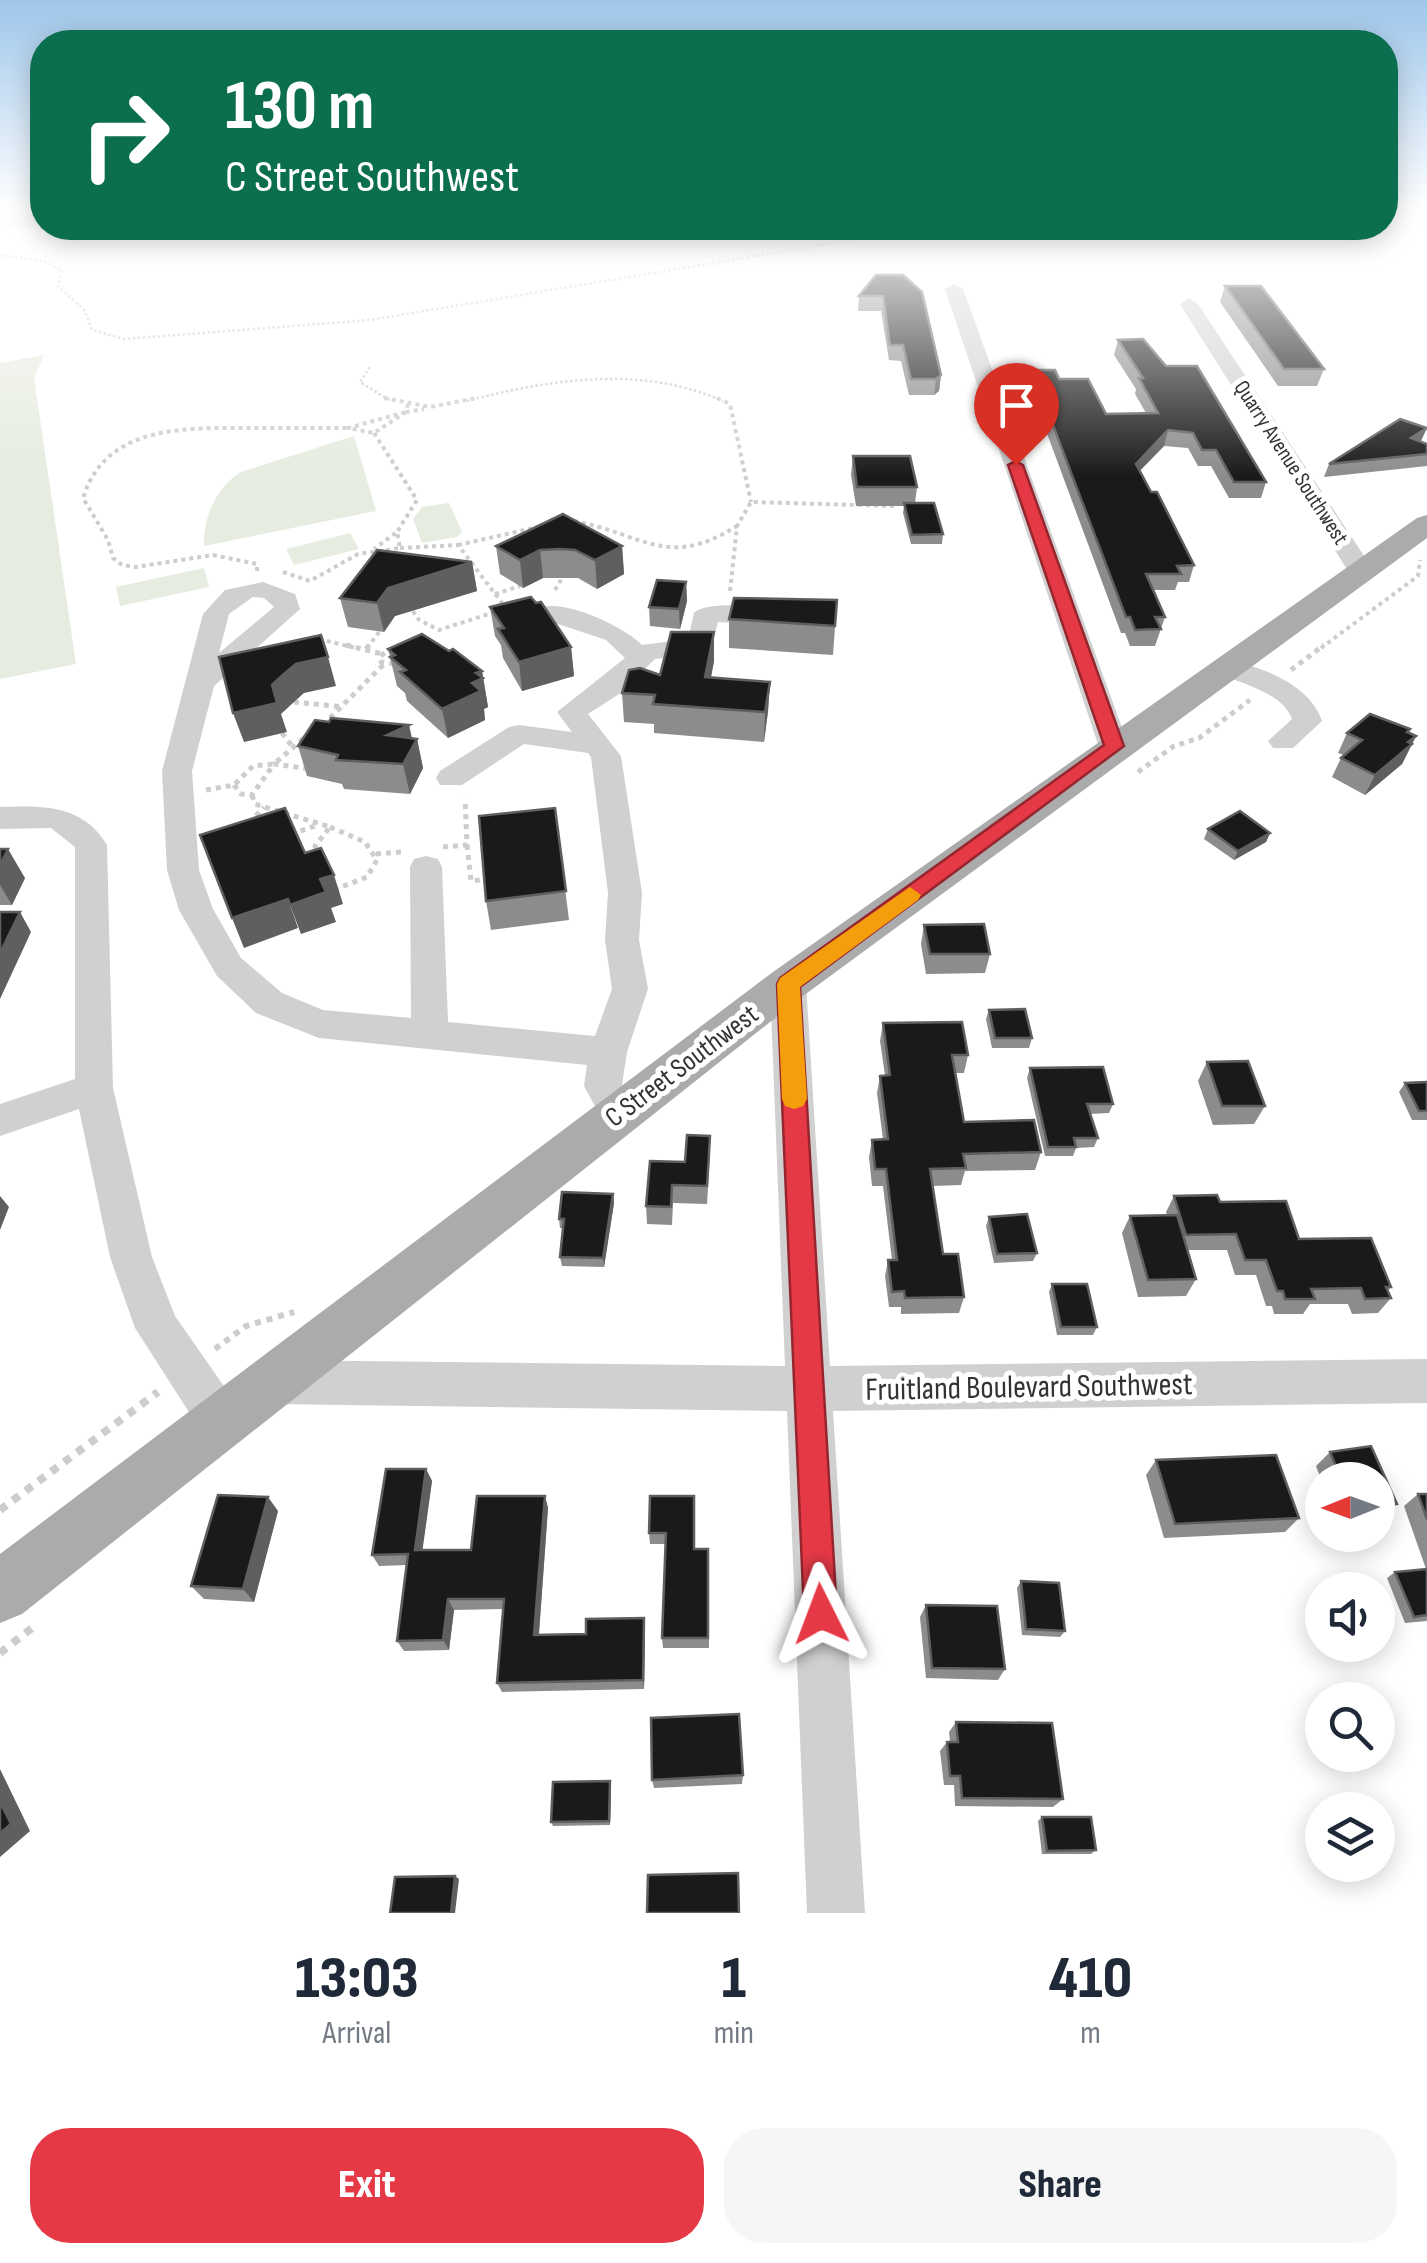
<!DOCTYPE html>
<style>
:root{--surface:#fff;--page:#f6f6f7;--text:#1f2937;--muted:#747a83;--accent:#e63946}
body{margin:0;font-family:"Sofia Sans Condensed",sans-serif;background:var(--page);color:var(--text);height:100vh;display:flex;flex-direction:column;font-size:38px;white-space:nowrap}
*{box-sizing:border-box;margin:0}
p{font-size:32px;color:var(--muted)}
.icon{flex:none;width:55px;height:55px;fill:none;stroke:currentColor;stroke-width:2;stroke-linecap:round;stroke-linejoin:round}
.map{position:relative;height:1913px;overflow:hidden}
.sheet{display:flex;flex-direction:column;background:var(--surface);flex:1}
.sheet>*{flex:none}
.top-card{position:absolute;left:30px;top:30px;width:1368px;height:210px;border-radius:40px;box-shadow:0 5px 25px #0003;background:#0b6e4f;color:#fff;overflow:hidden}
.needle{width:65px;rotate:269deg}
.controls{position:absolute;left:1305px;top:1462px;display:grid;gap:20px}
.controls a{display:grid;place-items:center;width:90px;height:90px;border-radius:50%;background:var(--surface);box-shadow:0 5px 25px #0003;font-size:50px}
.pin{position:absolute;display:grid;place-items:center;width:85px;height:85px;color:#fff;margin:-102px -42px;border-radius:50% 50% 50% 0;rotate:-45deg;box-shadow:0 0 10px #0007}
.pin .icon{rotate:45deg}
.me{position:absolute;width:110px;margin:-55px;rotate:357deg;stroke-linejoin:round;filter:drop-shadow(0 0 8px #0008)}
.turn{display:flex;align-items:center;gap:35px;height:210px;padding:0 30px;font-size:45px}
.turn .icon{width:130px;height:130px;stroke-width:2.5}
.turn b{display:block;font-size:70px;line-height:85px}
.eta{display:flex;justify-content:space-evenly;align-items:center;height:170px;text-align:center}
.eta b{font-size:60px;font-weight:800;line-height:70px}
.primary-button{display:flex;gap:20px;margin-top:auto;padding:20px 30px}
.primary-button a{flex:1;height:115px;border-radius:40px;background:var(--accent);color:#fff;font-size:40px;font-weight:800;line-height:115px;text-align:center}
.primary-button a+a{background:var(--page);color:var(--text)}
.map>svg:first-child{display:block}
.green{fill:#e6ecdf}
.water{fill:#cfe2ee}
.lines{fill:none;stroke-linecap:round;stroke-linejoin:round}
.path-far4{stroke:#cdcdcd;stroke-width:2.5;stroke-dasharray:2.5 2.5;stroke-linecap:butt}
.path-far3{stroke:#cdcdcd;stroke-width:4;stroke-dasharray:4 4;stroke-linecap:butt}
.path-far2{stroke:#cdcdcd;stroke-width:5;stroke-dasharray:5 5;stroke-linecap:butt}
.path-far1{stroke:#cdcdcd;stroke-width:6;stroke-dasharray:6 6;stroke-linecap:butt}
.path{stroke:#cdcdcd;stroke-width:8;stroke-dasharray:8 8;stroke-linecap:butt}
.minor{fill:#d0d0d0;fill-rule:evenodd}
.major{fill:#ababab;fill-rule:evenodd}
.wall{fill:#8c8c8c}
.shaded-wall{fill:#5f5f5f}
.building{fill:#1a1a1a;stroke:#5f5f5f;stroke-width:2.5}
.route{fill:#e63946;stroke:#96252e;stroke-width:2.5}
.slow{fill:#f59e0b}
.labels{text-anchor:middle;stroke-width:10;stroke-linejoin:round;paint-order:stroke}
.far-street-label{font-size:22px;fill:#333;stroke:#fff}
.street-label{font-size:28px;fill:#333;stroke:#fff}
.near-street-label{font-size:32px;fill:#333;stroke:#fff}
</style>
<div class="map">
<svg width="1427" height="1913" viewBox="0 0 1427 1913">
<rect width="100%" height="100%" fill="#fff"/>
<g class="green">
<polygon points="44,355 34,378 76,664 0,679 0,363"/>
<path d="M 354,436 L 376,511 L 204,546 C 203,517 216,487 241,472 Z"/>
<polygon points="449,503 462,532 457,537 422,543 413,519 422,507"/>
<polygon points="350,533 359,549 294,565 286,549"/>
<polygon points="204,568 209,587 120,606 116,587"/>
</g>
<path class="water" d="M 0,209 L 42,209 L 42,228 L 688,228 C 460,243 229,239 0,226 Z"/>
<g class="lines">
<g class="path-far4">
<polyline points="0,255 43,261 62,270 58,286 85,311 92,330 124,339 370,320 923,228"/>
<polyline points="370,367 360,382 391,401"/>
<path d="M 467,401 C 550,379 642,365 723,401"/>
</g>
<g class="path-far3">
<polyline points="384,398 430,407 476,398"/>
<polyline points="717,398 730,404 751,502"/>
<polyline points="408,404 406,412 424,409"/>
<polygon points="406,412 374,433 348,428"/>
<polyline points="374,433 417,500 397,532"/>
<path d="M 574,521 C 644,534 667,570 737,526"/>
<polyline points="458,545 538,527"/>
<polyline points="400,548 458,545 502,603"/>
<path d="M 257,571 L 257,564 L 213,555 L 136,567 L 122,565 L 113,558 L 108,540 L 83,498 C 106,425 183,428 247,428 C 280,428 314,428 348,428"/>
<polyline points="283,572 310,581 358,554 400,548 397,532 374,549"/>
<polyline points="555,590 562,578"/>
<polyline points="730,591 737,526 751,502 894,506 893,499"/>
<polyline points="495,594 520,586"/>
<polyline points="413,611 419,620 439,630 495,612"/>
<polyline points="319,639 356,648"/>
<polyline points="367,648 380,631"/>
<polyline points="1321,648 1418,576 1420,560"/>
</g>
<g class="path-far2">
<polyline points="346,645 382,654"/>
<polyline points="366,649 369,645"/>
<polygon points="390,650 401,652 404,659 395,664 381,662 380,656"/>
<polyline points="1291,670 1324,645"/>
<polyline points="294,702 344,707"/>
<polyline points="323,725 384,664"/>
<polyline points="282,733 292,746"/>
<polyline points="1138,772 1174,746 1199,738 1250,700"/>
<polyline points="234,785 241,794 252,795 274,764 310,769"/>
<polyline points="206,790 234,785 253,766 274,764 305,737"/>
<polyline points="252,795 255,804 330,827 315,846 318,855"/>
<polyline points="249,823 264,807"/>
<polyline points="330,827 365,842 377,860 367,877 336,889"/>
<polyline points="291,834 318,825"/>
<polyline points="467,845 471,881 487,879"/>
<polyline points="443,847 467,845 465,799"/>
<polyline points="376,854 402,852"/>
</g>
<polyline class="path-far1" points="215,1349 246,1326 294,1312"/>
<g class="path">
<polyline points="0,1510 158,1392"/>
<polyline points="0,1653 32,1628"/>
</g>
<g class="minor">
<polygon points="954,284 963,289 1129,747 1125,754 1103,754 1099,747 945,289"/>
<polygon points="1189,298 1198,304 1374,571 1370,576 1352,576 1348,571 1180,304"/>
<path d="M 263,582 L 295,594 L 300,609 L 214,686 L 192,771 L 199,870 L 213,909 L 241,958 L 282,993 L 323,1010 L 411,1018 L 410,867 L 414,859 L 426,856 L 438,859 L 442,867 L 448,1022 L 595,1036 L 612,989 L 605,940 L 608,893 L 591,757 L 588,753 L 524,744 L 462,785 L 440,785 L 436,778 L 440,771 L 509,727 L 519,725 L 572,732 L 557,712 L 625,658 L 606,640 L 543,619 L 539,613 L 543,607 C 569,601 624,627 642,645 L 688,639 L 694,613 C 705,600 777,605 788,617 L 775,625 L 718,622 L 710,652 L 655,659 L 619,694 L 588,714 L 621,756 L 642,893 L 639,940 L 648,989 L 627,1052 L 622,1085 L 637,1112 L 632,1123 L 618,1128 L 604,1123 L 584,1086 L 587,1065 L 319,1038 L 256,1013 L 217,976 L 179,910 L 167,870 L 162,771 L 203,614 L 225,590 ZM 253,597 L 264,598 L 274,607 L 219,653 L 229,614 Z"/>
<path d="M 1226,659 C 1261,667 1310,684 1322,721 L 1293,748 L 1273,748 L 1268,741 L 1292,719 C 1282,692 1240,683 1216,673 L 1212,667 Z"/>
<path d="M 0,807 C 43,806 82,804 107,845 L 113,1088 L 152,1257 L 175,1316 L 237,1405 L 244,1421 L 237,1437 L 221,1444 L 205,1437 L 135,1328 L 110,1257 L 79,1109 L 0,1136 L 0,1104 L 75,1079 L 75,847 L 51,828 L 0,829 Z"/>
<polygon points="788,970 801,974 806,984 830,1366 1427,1359 1427,1403 833,1411 865,1913 807,1913 787,1411 272,1404 256,1398 249,1382 256,1366 272,1360 785,1366 770,984 775,974"/>
</g>
<polygon class="major" points="1427,515 1427,538 803,996 22,1614 0,1623 0,1554 773,972 1417,518"/>
</g>
<g class="wall">
<polygon points="876,275 941,375 939,391 934,395 909,395 901,361 889,360 881,311 858,311 859,296"/>
<polygon points="1225,286 1324,369 1317,386 1278,386 1220,302"/>
<polygon points="1118,340 1266,482 1261,498 1229,498 1211,466 1198,466 1188,448 1164,446 1139,471 1194,565 1189,582 1178,582 1175,590 1153,590 1165,617 1155,646 1130,646 1125,633 1121,633 1029,385 1032,370 1059,379 1106,414 1146,413 1135,394 1136,389 1114,355"/>
<polygon points="1421,441 1427,444 1427,466 1324,477 1329,464"/>
<polygon points="853,456 917,487 915,503 943,534 942,544 911,544 903,513 904,506 856,506 851,475"/>
<polygon points="496,546 622,546 624,574 597,589 578,578 543,578 523,588 500,574"/>
<polygon points="472,562 477,591 395,616 384,632 348,627 340,598"/>
<polygon points="686,582 687,601 680,629 650,626 649,607"/>
<polygon points="837,600 833,655 729,648 729,619"/>
<polygon points="490,607 571,647 574,676 522,691 503,658 501,645 495,636"/>
<polygon points="388,649 482,671 488,707 484,709 485,720 448,738 407,701 405,693 397,686"/>
<polygon points="714,661 711,678 770,682 768,711 764,742 654,733 654,724 624,722 622,693 660,675"/>
<polygon points="329,722 409,725 412,738 417,739 423,768 410,794 344,789 342,784 307,776 298,746"/>
<polygon points="1410,729 1409,732 1416,736 1402,764 1365,795 1332,777 1341,758 1344,755 1338,753 1347,733"/>
<polygon points="555,808 569,920 491,930 486,901"/>
<polygon points="1208,829 1270,833 1266,842 1234,860 1204,839"/>
<polygon points="0,849 25,878 12,905 0,905"/>
<polygon points="924,925 990,954 985,973 926,974 921,944"/>
<polygon points="989,1010 1032,1038 1029,1048 992,1048 986,1019"/>
<polygon points="883,1023 968,1055 964,1073 955,1073 964,1122 1041,1152 1035,1170 965,1171 961,1185 933,1186 943,1254 964,1297 959,1313 901,1314 901,1307 889,1307 885,1276 888,1260 892,1260 883,1186 872,1186 869,1157 872,1140 883,1139 877,1093 880,1076 885,1075 880,1041"/>
<polygon points="1207,1062 1265,1106 1254,1124 1213,1125 1198,1081"/>
<polygon points="1030,1068 1113,1104 1109,1113 1090,1114 1098,1138 1094,1147 1076,1148 1073,1156 1045,1156 1027,1078"/>
<polygon points="1427,1082 1427,1120 1412,1120 1399,1092 1405,1083"/>
<polygon points="710,1155 707,1204 673,1203 672,1225 647,1224 646,1206"/>
<polygon points="613,1194 614,1203 604,1267 562,1266 560,1257 563,1228 560,1228 559,1219"/>
<polygon points="1174,1196 1220,1202 1299,1239 1391,1287 1388,1291 1391,1298 1378,1313 1352,1314 1348,1304 1310,1304 1303,1314 1274,1314 1272,1306 1266,1306 1256,1275 1235,1275 1227,1250 1188,1250 1196,1279 1186,1296 1138,1297 1122,1233 1130,1216 1167,1215 1166,1212"/>
<polygon points="989,1217 1037,1253 1033,1261 994,1263 986,1226"/>
<polygon points="1052,1284 1097,1327 1093,1335 1057,1335 1049,1292"/>
<polygon points="1371,1446 1397,1504 1381,1518 1378,1518 1378,1480 1322,1480 1322,1482 1316,1466 1330,1452"/>
<polygon points="1156,1460 1299,1518 1285,1532 1164,1538 1146,1475"/>
<polygon points="426,1469 432,1481 422,1550 471,1550 545,1496 548,1508 539,1635 586,1634 644,1618 645,1628 644,1689 502,1692 497,1683 503,1609 454,1610 449,1650 404,1651 397,1641 407,1565 379,1566 372,1555"/>
<polygon points="1418,1494 1427,1494 1427,1621 1405,1623 1387,1578 1395,1572 1426,1569 1404,1506"/>
<polygon points="650,1496 694,1549 708,1549 709,1648 663,1648 662,1638 665,1544 650,1544 649,1533"/>
<polygon points="278,1511 254,1602 204,1599 191,1586"/>
<polygon points="1021,1581 1065,1631 1060,1637 1022,1635 1017,1588"/>
<polygon points="926,1605 1005,1669 998,1680 926,1678 920,1617"/>
<polygon points="956,1722 1063,1799 1053,1807 955,1806 954,1785 944,1785 940,1751 947,1742 950,1742 949,1732"/>
<polygon points="743,1775 742,1784 654,1788 652,1780"/>
<polygon points="611,1785 610,1825 553,1826 551,1822"/>
<polygon points="1042,1817 1096,1850 1091,1854 1042,1854 1038,1821"/>
</g>
<g class="shaded-wall">
<polygon points="941,375 939,391 934,395 936,379"/>
<polygon points="1427,428 1421,441 1411,438"/>
<polygon points="1168,430 1164,446 1131,480 1136,464"/>
<polygon points="622,546 624,574 597,589 595,560"/>
<polygon points="540,550 543,578 523,588 520,560"/>
<polygon points="472,562 477,591 395,616 384,632 377,603 388,588"/>
<polygon points="686,582 687,601 680,629 679,609"/>
<polygon points="714,632 714,661 705,706 705,677"/>
<polygon points="571,647 574,676 522,691 519,662"/>
<polygon points="328,657 336,686 304,693 294,702 281,714 287,732 244,742 233,713 272,685 296,664"/>
<polygon points="482,671 488,707 484,709 485,720 448,738 442,709 472,683 476,673"/>
<polygon points="770,682 768,711 764,742 765,712"/>
<polygon points="409,725 413,745 417,739 423,768 410,794 403,764 387,735"/>
<polygon points="1416,736 1402,764 1365,795 1375,775"/>
<polygon points="1270,833 1266,842 1234,860 1238,851"/>
<polygon points="8,849 25,878 12,905 0,885 0,865"/>
<polygon points="334,875 343,904 331,908 336,922 301,934 290,905 320,879"/>
<polygon points="288,899 298,928 244,948 232,918"/>
<polygon points="20,912 31,932 0,999 0,953"/>
<polygon points="613,1194 614,1203 604,1267 603,1258"/>
<polygon points="0,1196 9,1207 0,1230"/>
<polygon points="426,1469 432,1481 421,1561 415,1550"/>
<polygon points="545,1496 548,1508 538,1645 534,1635"/>
<polygon points="268,1497 278,1511 254,1602 243,1589"/>
<polygon points="448,1599 454,1610 449,1650 443,1640"/>
<polygon points="644,1618 645,1628 644,1689 643,1680"/>
<polygon points="0,1769 30,1831 0,1857"/>
<polygon points="610,1781 611,1785 610,1825 609,1821"/>
<polygon points="455,1876 459,1879 455,1913 451,1913"/>
</g>
<g class="building">
<polygon points="876,275 903,275 922,292 941,375 936,379 911,379 903,345 890,345 883,296 859,296"/>
<polygon points="1225,286 1261,286 1324,369 1284,369"/>
<polygon points="1143,339 1166,366 1197,366 1266,482 1234,482 1216,450 1202,450 1193,433 1168,430 1136,464 1151,492 1157,492 1194,565 1177,566 1181,574 1146,574 1165,617 1155,617 1161,629 1135,630 1130,617 1126,617 1032,370 1055,370 1059,379 1088,379 1106,414 1158,413 1139,378 1143,378 1118,340"/>
<polygon points="1400,419 1427,428 1411,438 1427,444 1427,454 1329,464"/>
<polygon points="853,456 910,456 917,487 857,487"/>
<polygon points="904,503 934,503 943,534 912,535"/>
<polygon points="563,514 622,546 595,560 575,550 560,549 540,550 520,560 496,546"/>
<polygon points="377,550 472,562 388,588 377,603 340,598"/>
<polygon points="657,580 686,582 679,609 649,607"/>
<polygon points="531,597 536,603 541,602 571,647 519,662 498,629 504,628 490,607"/>
<polygon points="734,598 837,600 835,626 729,619"/>
<polygon points="671,632 714,632 705,677 770,682 765,712 653,704 655,695 622,693 629,670 640,668 660,675"/>
<polygon points="422,634 449,651 453,649 482,671 476,673 483,678 472,683 481,691 442,709 400,672 406,670 390,657 395,655 388,649"/>
<polygon points="321,635 328,657 296,664 285,673 272,685 277,703 233,713 219,657"/>
<polygon points="1370,714 1410,729 1407,732 1416,736 1408,742 1412,744 1375,775 1341,758 1362,740 1347,733"/>
<polygon points="331,718 409,725 387,735 417,739 403,764 336,760 338,755 298,746 315,720 329,722"/>
<polygon points="285,808 305,853 321,848 334,875 320,879 326,892 290,905 288,899 232,918 200,835"/>
<polygon points="555,808 566,891 486,901 479,816"/>
<polygon points="1240,811 1270,833 1238,851 1208,829"/>
<polygon points="0,849 8,849 0,865"/>
<polygon points="0,912 20,912 0,953"/>
<polygon points="984,924 990,954 930,954 924,925"/>
<polygon points="1025,1009 1032,1038 995,1038 989,1010"/>
<polygon points="962,1022 968,1055 952,1055 964,1122 1034,1120 1041,1152 963,1154 966,1168 930,1169 943,1254 958,1254 964,1297 905,1298 904,1291 892,1292 888,1260 897,1260 886,1169 875,1169 872,1140 888,1139 880,1076 890,1075 883,1023"/>
<polygon points="1248,1061 1265,1106 1222,1106 1207,1062"/>
<polygon points="1103,1067 1113,1104 1087,1104 1098,1138 1074,1138 1076,1147 1048,1147 1030,1068"/>
<polygon points="1427,1082 1427,1111 1419,1111 1405,1083"/>
<polygon points="687,1135 710,1136 707,1186 672,1185 671,1207 646,1206 650,1161 685,1162"/>
<polygon points="562,1192 613,1194 603,1258 560,1257 564,1219 559,1219"/>
<polygon points="1217,1195 1220,1202 1286,1201 1299,1239 1371,1238 1391,1287 1386,1287 1391,1298 1365,1299 1361,1288 1311,1289 1315,1299 1285,1299 1283,1291 1277,1291 1266,1260 1245,1260 1236,1234 1186,1235 1174,1196"/>
<polygon points="1027,1214 1037,1253 997,1254 989,1217"/>
<polygon points="1177,1215 1196,1279 1148,1280 1130,1216"/>
<polygon points="1052,1284 1087,1284 1097,1327 1061,1327"/>
<polygon points="1371,1446 1397,1504 1378,1506 1378,1480 1342,1480 1330,1452"/>
<polygon points="1276,1455 1299,1518 1175,1524 1156,1460"/>
<polygon points="386,1469 426,1469 415,1550 471,1550 477,1496 545,1496 534,1635 586,1634 586,1619 644,1618 643,1680 497,1683 504,1599 448,1599 443,1640 397,1641 408,1554 372,1555"/>
<polygon points="1418,1494 1427,1494 1427,1519"/>
<polygon points="218,1495 268,1497 243,1589 191,1586"/>
<polygon points="650,1496 694,1496 694,1549 708,1549 708,1638 662,1638 666,1533 649,1533"/>
<polygon points="1427,1569 1427,1615 1414,1617 1395,1572"/>
<polygon points="1021,1581 1059,1583 1065,1631 1026,1629"/>
<polygon points="926,1605 997,1606 1005,1669 932,1668"/>
<polygon points="739,1714 743,1775 652,1780 651,1718"/>
<polygon points="956,1722 1052,1723 1063,1799 962,1798 960,1776 950,1776 947,1742 958,1742"/>
<polygon points="610,1781 609,1821 551,1822 553,1782"/>
<polygon points="0,1802 11,1824 0,1833"/>
<polygon points="1042,1817 1091,1817 1096,1850 1047,1851"/>
<polygon points="738,1873 739,1913 647,1913 648,1875"/>
<polygon points="455,1876 451,1913 390,1913 395,1877"/>
</g>
<linearGradient id="sky" x2="0" y2="1"><stop stop-color="#9ec6ea"/><stop offset="0.44" stop-color="#fff"/><stop offset="1" stop-color="#fff" stop-opacity="0"/></linearGradient>
<rect width="1427" height="476" fill="url(#sky)"/>
<polygon class="route" points="1016,461 1023,465 1124,746 800,987 837,1614 833,1625 821,1630 809,1625 804,1614 777,984 780,978 1104,745 1008,465"/>
<polygon class="slow" points="910,887 921,895 918,900 800,987 807,1099 803,1106 794,1109 785,1106 782,1099 777,984 780,978"/>
<g class="labels">
<g class="far-street-label">
<text transform="translate(1292 462) rotate(57)" y="8">Quarry Avenue Southwest</text>
</g>
<g class="street-label">
<text transform="translate(681 1065) rotate(-37)" y="10">C Street Southwest</text>
</g>
<g class="near-street-label">
<text transform="translate(1029 1386) rotate(-1)" y="11">Fruitland Boulevard Southwest</text>
</g>
</g>
</svg>
<div class="controls">
<a><svg class="needle" viewBox="-14 -14 28 28"><path d="M0-13l5 13h-10z" fill="#e53935"/><path d="M0 13l5-13h-10z" fill="#747a83"/></svg></a>
<a><svg class="icon" aria-label="sound" viewBox="0 0 24 24"><path d="M4 9h4l5-4v14l-5-4H4zM17 9q2 3 0 6"/></svg></a>
<a><svg class="icon" aria-label="search" viewBox="0 0 24 24"><circle cx="10" cy="10" r="6"/><path d="M15 15l6 6"/></svg></a>
<a><svg class="icon" aria-label="layers" viewBox="0 0 24 24"><path d="M12 4l9 5-9 5-9-5zM3 14l9 5 9-5"/></svg></a>
</div>
<div class="pin" style="left:1016px;top:465px;background:#d93025"><svg class="icon" aria-label="arrive" viewBox="0 0 24 24"><path d="M6 21V4h12l-3 4 3 4H6"/></svg></div>
<svg class="me" style="left:821px;top:1614px" viewBox="-20 -20 40 40"><path d="M0-17L14 15 0 8-14 15z" fill="#e63946" stroke="#fff" stroke-width="4"/></svg>
<div class="top-card">
<div class="turn"><svg class="icon" aria-label="right" viewBox="0 0 24 24"><path d="M7 20v-9h11M14 6l5 5-5 5"/></svg><div><b>130 m</b>C Street Southwest</div></div>
</div>
</div>
<section class="sheet">
<div class="eta">
<div><b>13:03</b><p>Arrival</p></div>
<div><b>1</b><p>min</p></div>
<div><b>410</b><p>m</p></div>
</div>
<div class="primary-button"><a>Exit</a><a>Share</a></div>
</section>
